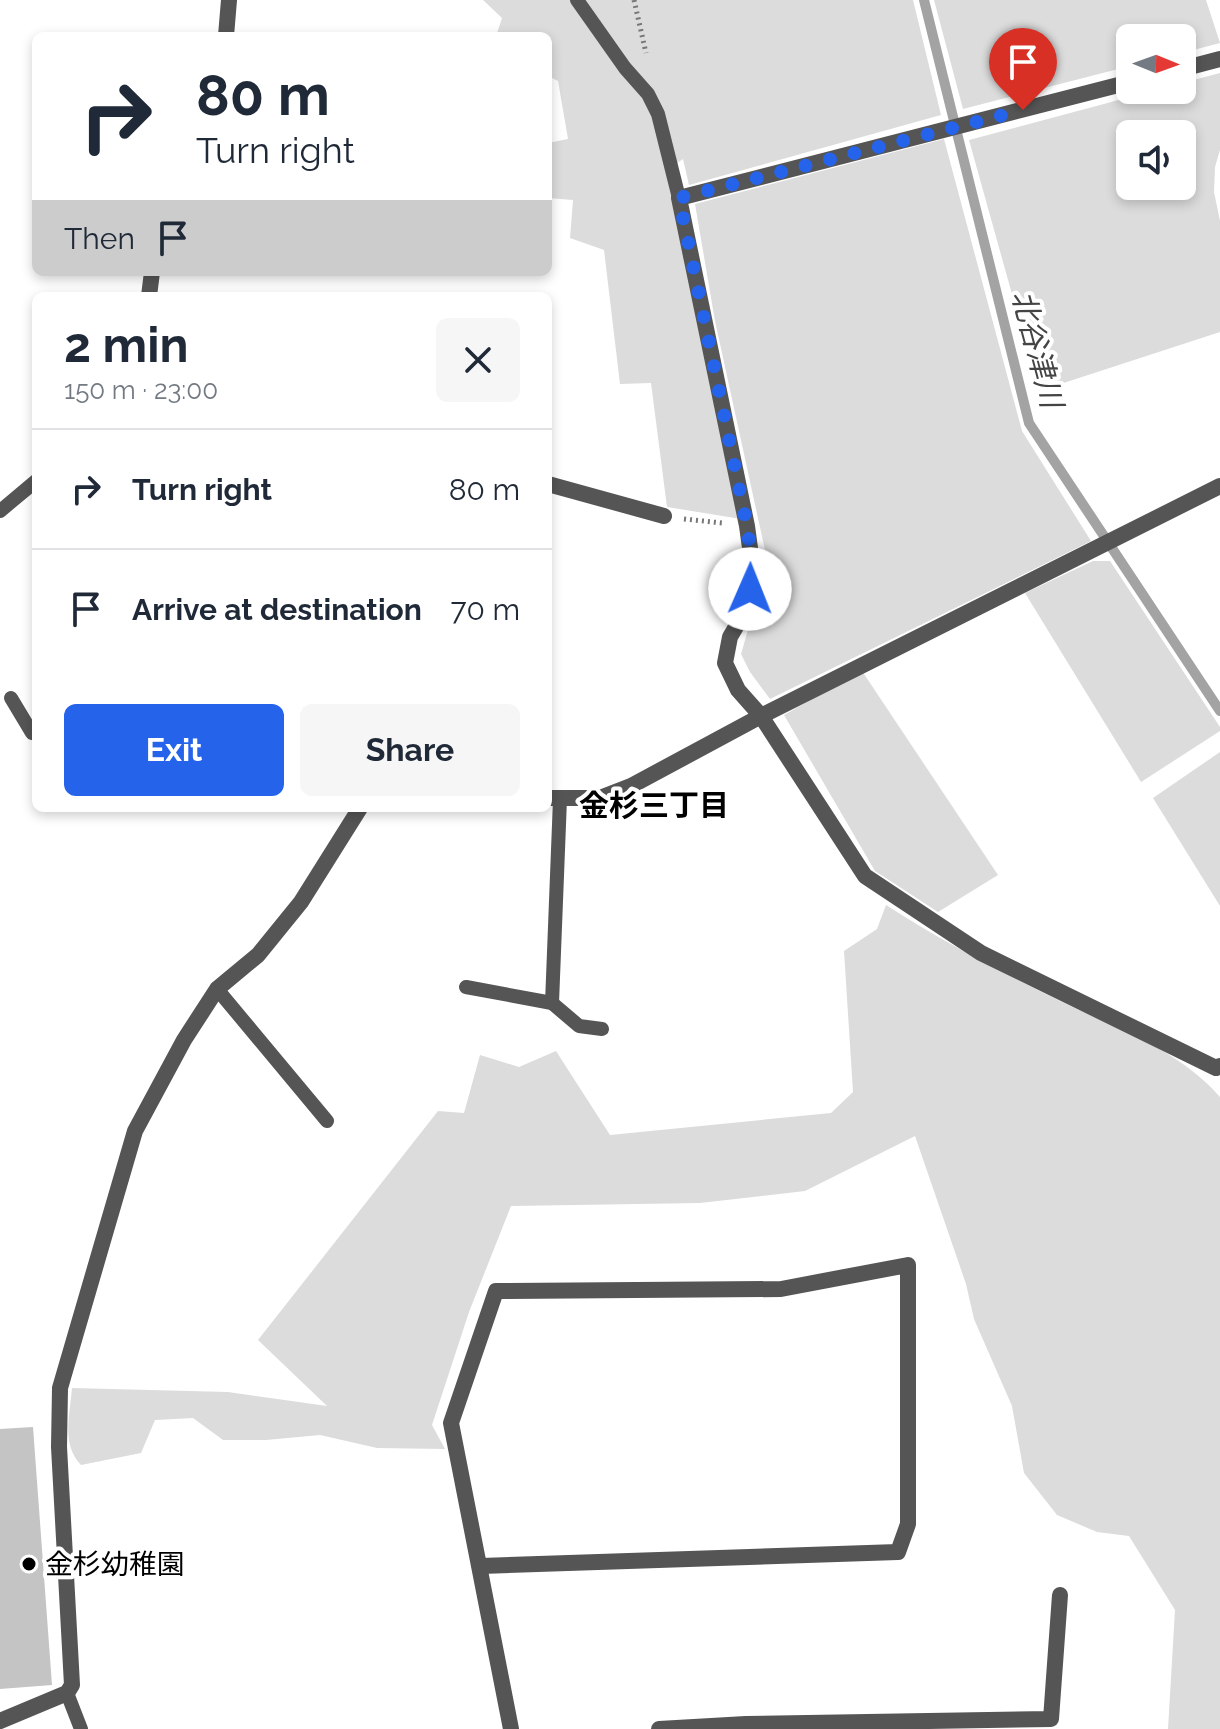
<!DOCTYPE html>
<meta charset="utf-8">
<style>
:root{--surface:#fff;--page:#f6f6f7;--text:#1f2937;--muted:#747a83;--line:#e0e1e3;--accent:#2563eb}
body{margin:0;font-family:Raleway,"Noto Sans JP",sans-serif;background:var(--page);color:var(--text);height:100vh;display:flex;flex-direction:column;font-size:30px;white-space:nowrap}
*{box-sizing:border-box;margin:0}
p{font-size:26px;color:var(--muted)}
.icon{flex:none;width:44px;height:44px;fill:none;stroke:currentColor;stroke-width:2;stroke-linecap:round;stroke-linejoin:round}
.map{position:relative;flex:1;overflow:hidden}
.details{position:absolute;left:32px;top:292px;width:520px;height:520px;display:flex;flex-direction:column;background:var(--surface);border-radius:12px;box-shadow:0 4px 12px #0003}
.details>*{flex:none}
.top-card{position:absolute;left:32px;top:32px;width:520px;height:244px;border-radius:12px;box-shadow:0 4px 12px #0003;background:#fff;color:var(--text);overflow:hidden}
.needle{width:52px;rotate:91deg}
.buttons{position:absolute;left:1116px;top:24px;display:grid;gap:16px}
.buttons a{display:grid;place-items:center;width:80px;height:80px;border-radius:12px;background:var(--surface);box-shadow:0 4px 12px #0003;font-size:40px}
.pin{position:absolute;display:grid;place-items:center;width:68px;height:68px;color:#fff;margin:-82px -34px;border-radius:50% 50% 50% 0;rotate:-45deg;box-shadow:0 0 8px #0007}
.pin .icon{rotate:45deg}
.me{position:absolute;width:88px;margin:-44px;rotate:1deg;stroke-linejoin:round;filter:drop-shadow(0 0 6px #0008)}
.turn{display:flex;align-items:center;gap:28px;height:168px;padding:0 32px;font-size:36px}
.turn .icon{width:104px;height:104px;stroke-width:2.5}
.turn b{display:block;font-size:56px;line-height:68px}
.then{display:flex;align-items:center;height:76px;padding:0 32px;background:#0003;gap:16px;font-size:30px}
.round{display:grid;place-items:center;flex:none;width:84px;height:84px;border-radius:12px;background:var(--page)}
.overview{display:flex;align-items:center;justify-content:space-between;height:136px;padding:0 32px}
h1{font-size:48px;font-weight:700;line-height:60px}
.primary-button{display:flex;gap:16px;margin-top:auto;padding:16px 32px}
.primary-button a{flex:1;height:92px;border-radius:12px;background:var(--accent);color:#fff;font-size:32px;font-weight:700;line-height:92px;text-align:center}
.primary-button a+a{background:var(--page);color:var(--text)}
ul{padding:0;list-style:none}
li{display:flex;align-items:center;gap:24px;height:120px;padding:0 32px;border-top:2px solid var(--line)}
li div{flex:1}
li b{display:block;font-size:30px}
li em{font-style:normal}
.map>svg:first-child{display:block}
.green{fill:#dcdcdc;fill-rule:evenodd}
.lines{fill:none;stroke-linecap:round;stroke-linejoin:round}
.stream{stroke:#a3a3a3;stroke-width:10}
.building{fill:#c4c4c4}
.path{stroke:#777;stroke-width:5;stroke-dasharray:2 4;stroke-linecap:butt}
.lane{stroke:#555;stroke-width:14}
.street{stroke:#555;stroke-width:16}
.route{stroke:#2563eb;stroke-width:14;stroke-dasharray:0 25.2}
.poi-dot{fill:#000;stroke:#fff;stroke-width:3}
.labels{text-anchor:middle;stroke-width:8;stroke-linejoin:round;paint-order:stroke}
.poi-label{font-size:28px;fill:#000;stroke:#fff;text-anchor:start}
.water-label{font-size:30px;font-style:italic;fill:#444;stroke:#fff}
.neighbourhood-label{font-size:30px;font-weight:bold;fill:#000;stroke:#fff}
</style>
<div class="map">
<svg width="1220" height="1729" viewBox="0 0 1220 1729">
<rect width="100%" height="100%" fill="#fff"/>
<g class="green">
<polygon points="483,0 913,0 941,115 689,185 683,159 667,170 741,519 667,507 651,383 620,384 604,250 570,238 573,200 548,198 548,143 568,139 558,81 548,76 548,36 496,36 502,18"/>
<polygon points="934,0 1206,0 1220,43 1182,53 1182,38 1130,38 1130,66 963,109"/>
<path d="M 1220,73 L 1220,150 L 1215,167 L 1214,192 L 1220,221 L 1220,332 L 1039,391 L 969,140 L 1156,90 L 1182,90 L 1182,83 ZM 1130,134 L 1182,134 L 1182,186 L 1130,186 Z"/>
<polygon points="944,139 1022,431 1091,541 770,699 750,672 741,654 748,630 765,606 768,564 715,321 695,204"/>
<polygon points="1093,561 1110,561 1220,727 1220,731 1141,782 1025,593"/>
<polygon points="862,671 998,875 938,912 875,871 784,715"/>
<polygon points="1220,752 1220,906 1153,798"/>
<path d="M 886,905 C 942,941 999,971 1058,1000 C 1115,1028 1177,1048 1220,1097 L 1220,1729 L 1168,1729 L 1175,1610 L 1129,1536 L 1097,1532 L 1057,1515 L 1024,1473 L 1012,1406 L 974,1319 L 966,1284 L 915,1136 L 805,1191 L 700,1203 L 511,1206 L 469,1312 L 432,1425 L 445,1449 L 377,1448 L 320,1435 L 266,1440 L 223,1440 L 193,1418 L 155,1420 L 141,1453 L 81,1465 C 61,1444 70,1415 72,1388 L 228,1392 L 327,1406 L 258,1340 L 438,1111 L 464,1113 L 480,1055 L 519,1067 L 556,1051 L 610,1135 L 831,1113 L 853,1092 L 844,951 L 877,929 Z"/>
</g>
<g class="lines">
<polyline class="stream" points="924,0 1029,423 1220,711"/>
</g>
<polygon class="building" points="33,1427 52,1685 0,1689 0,1429"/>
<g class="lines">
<g class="path">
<polyline points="634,0 646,53"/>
<polyline points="684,519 722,523"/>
</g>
<g class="lane">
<polyline points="577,0 625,68 648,94 658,114 679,198"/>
<polyline points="0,511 36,481"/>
<polyline points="11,698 32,733 36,734"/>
<polyline points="466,987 552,1003 579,1026 602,1029"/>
<polyline points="217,989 327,1121"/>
<polyline points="552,1003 560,799"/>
<polyline points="67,1693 81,1729"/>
</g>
<g class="street">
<polyline points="226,36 229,0"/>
<polyline points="1182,69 1220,59"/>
<polyline points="1130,82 679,198 747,526 753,570 747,608 730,637 725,663 738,690 761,716 865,876 981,953 1216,1068 1220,1066"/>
<polyline points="149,296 152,272"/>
<polyline points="548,484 664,516"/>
<polyline points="548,798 600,798 631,786 761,716 1220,486"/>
<polyline points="481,1566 898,1552 908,1524 908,1265 781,1289 496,1291 451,1423 511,1729"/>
<polyline points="0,1721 67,1693 72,1685 59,1447 60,1388 135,1131 184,1040 217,989 258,955 301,902 360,808"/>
<polyline points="659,1729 746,1724 1051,1719 1060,1595"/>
</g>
</g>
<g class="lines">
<polyline class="route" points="750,589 753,570 747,526 679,198 1023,110"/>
</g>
<circle class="poi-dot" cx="29" cy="1564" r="8"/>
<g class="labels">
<g class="poi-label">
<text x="45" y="1574">金杉幼稚園</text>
</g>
<g class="water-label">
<text transform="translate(1037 349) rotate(75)" y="10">北谷津川</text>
</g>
<g class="neighbourhood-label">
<text x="654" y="816">金杉三丁目</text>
</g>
</g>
</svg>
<div class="buttons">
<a><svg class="needle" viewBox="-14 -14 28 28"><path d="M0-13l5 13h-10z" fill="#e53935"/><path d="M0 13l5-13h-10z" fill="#747a83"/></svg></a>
<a><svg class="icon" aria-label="sound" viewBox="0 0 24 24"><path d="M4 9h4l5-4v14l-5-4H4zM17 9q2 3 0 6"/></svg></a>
</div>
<div class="pin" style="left:1023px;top:110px;background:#d93025"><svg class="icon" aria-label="arrive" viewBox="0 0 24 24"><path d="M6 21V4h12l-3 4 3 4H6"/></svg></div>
<svg class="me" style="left:750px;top:589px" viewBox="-20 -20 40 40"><circle r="19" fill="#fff"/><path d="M0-13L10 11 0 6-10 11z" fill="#2563eb"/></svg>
<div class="top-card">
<div class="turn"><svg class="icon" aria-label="right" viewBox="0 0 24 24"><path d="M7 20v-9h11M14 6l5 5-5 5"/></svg><div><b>80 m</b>Turn right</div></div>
<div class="then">Then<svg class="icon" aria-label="arrive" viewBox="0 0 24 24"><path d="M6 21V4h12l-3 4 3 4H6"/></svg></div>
</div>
<section class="details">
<div class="overview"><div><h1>2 min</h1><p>150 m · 23:00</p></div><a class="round"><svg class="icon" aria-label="close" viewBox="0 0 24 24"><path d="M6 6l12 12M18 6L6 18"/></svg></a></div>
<ul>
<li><svg class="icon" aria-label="right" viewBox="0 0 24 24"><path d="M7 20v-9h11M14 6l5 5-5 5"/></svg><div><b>Turn right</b></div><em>80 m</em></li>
<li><svg class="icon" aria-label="arrive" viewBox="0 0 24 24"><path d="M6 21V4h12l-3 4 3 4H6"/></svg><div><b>Arrive at destination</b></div><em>70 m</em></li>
</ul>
<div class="primary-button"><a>Exit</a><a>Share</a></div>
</section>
</div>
